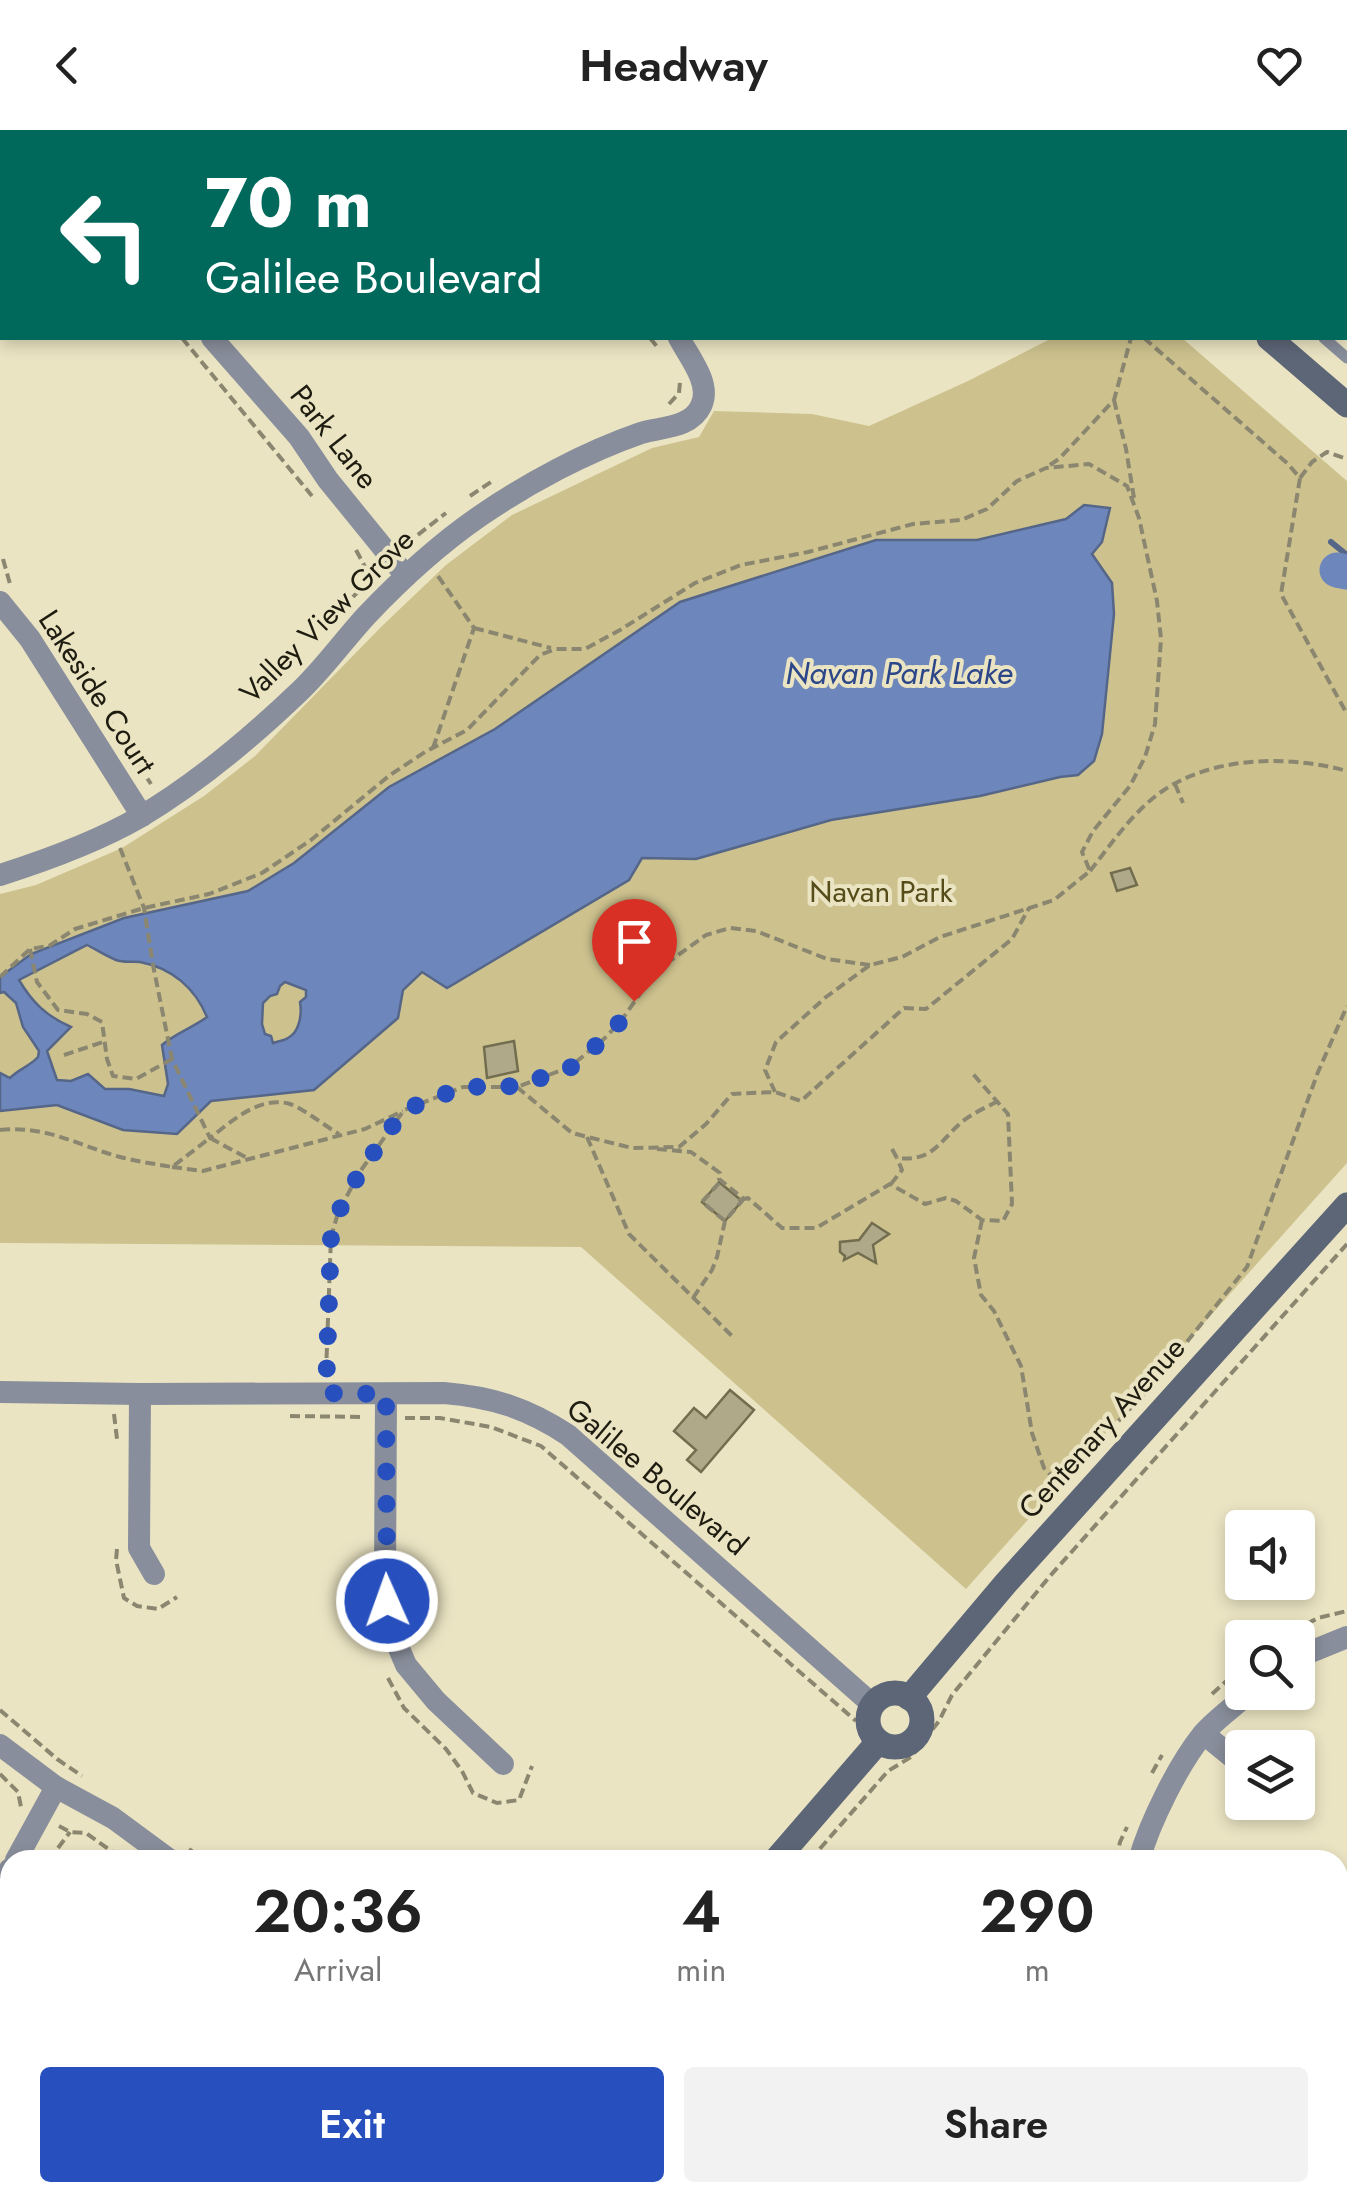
<!DOCTYPE html>
<style>
:root{--surface:#fff;--page:#f2f2f2;--text:#222;--muted:#767676;--accent:#2750be}
body{margin:0;font-family:Jost,sans-serif;background:var(--page);color:var(--text);height:100vh;display:flex;flex-direction:column;font-size:38px;white-space:nowrap}
*{box-sizing:border-box;margin:0}
p{font-size:32px;color:var(--muted)}
.icon{flex:none;width:55px;height:55px;fill:none;stroke:currentColor;stroke-width:2;stroke-linecap:round;stroke-linejoin:round}
.map{position:relative;flex:1;overflow:hidden}
.sheet{position:absolute;left:0px;top:1720px;width:1348px;height:352px;display:flex;flex-direction:column;background:var(--surface);border-radius:30px 30px 0 0;box-shadow:0 5px 15px #0003}
.sheet>*{flex:none}
.guide{position:absolute;left:0px;top:0px;width:1348px;height:210px;box-shadow:0 5px 15px #0003;background:#00695c;color:#fff;overflow:hidden}
.fabs{position:absolute;left:1225px;top:1380px;display:grid;gap:20px}
.fabs a{display:grid;place-items:center;width:90px;height:90px;border-radius:10px;background:var(--surface);box-shadow:0 5px 15px #0003;font-size:50px}
.pin{position:absolute;display:grid;place-items:center;width:85px;height:85px;color:#fff;margin:-102px -42px;border-radius:50% 50% 50% 0;rotate:-45deg;box-shadow:0 0 10px #0007}
.pin .icon{rotate:45deg}
.me{position:absolute;width:110px;margin:-55px;rotate:358deg;stroke-linejoin:round;filter:drop-shadow(0 0 8px #0008)}
.turn{display:flex;align-items:center;gap:35px;height:210px;padding:0 40px;font-size:45px}
.turn .icon{width:130px;height:130px;stroke-width:2.5}
.turn b{display:block;font-size:70px;line-height:85px}
.eta{display:flex;justify-content:space-evenly;align-items:center;height:170px;text-align:center}
.eta b{font-size:60px;font-weight:600;line-height:70px}
.button{display:flex;gap:20px;margin-top:auto;padding:20px 40px}
.button a{flex:1;height:115px;border-radius:10px;background:var(--accent);color:#fff;font-size:40px;font-weight:600;line-height:115px;text-align:center}
.button a+a{background:var(--page);color:var(--text)}
header{display:flex;justify-content:space-between;align-items:center;height:130px;padding:0 40px;background:var(--surface);font-size:45px;font-weight:600}
.map>svg:first-child{display:block}
.green{fill:#cdc28e}
.water{fill:#6d86bb;stroke:#568;stroke-width:2.5;fill-rule:evenodd}
.lines{fill:none;stroke-linecap:round;stroke-linejoin:round}
.stream{stroke:#568;stroke-width:6}
.river{stroke:#6d86bb;stroke-width:35}
.building{fill:#afa989;stroke:#736d4f;stroke-width:2.5}
.path{stroke:#8b866f;stroke-width:4;stroke-dasharray:10 5;stroke-linecap:butt}
.lane{stroke:#888e9b;stroke-width:11}
.street{stroke:#888e9b;stroke-width:22}
.secondary{stroke:#5d6677;stroke-width:25}
.route{stroke:#2750be;stroke-width:18;stroke-dasharray:0 32.4}
.labels{text-anchor:middle;stroke-width:8;stroke-linejoin:round;paint-order:stroke}
.street-label{font-size:30px;fill:#1e1c10;stroke:#ebe4c3}
.park-label{font-size:30px;fill:#564c1a;stroke:#ebe4c3}
.water-label{font-size:32px;font-style:italic;fill:#2b4689;stroke:#ebe4c3}
</style>
<header><svg class="icon" aria-label="back" viewBox="0 0 24 24"><path d="M15 5l-7 7 7 7"/></svg>Headway<svg class="icon" aria-label="heart" viewBox="0 0 24 24"><path d="M12 20l-8-8c-3-5 5-10 8-4 3-6 11-1 8 4z"/></svg></header>
<div class="map">
<svg width="1347" height="2072" viewBox="0 0 1347 2072">
<rect width="100%" height="100%" fill="#ebe4c3"/>
<polygon class="green" points="1052,208 1182,208 1347,351 1347,1033 966,1459 581,1117 0,1113 0,764 36,755 122,718 204,666 255,626 381,497 446,435 512,385 652,318 699,307 714,281 812,284 869,296 968,251"/>
<path class="water" d="M 1084,375 L 1110,378 L 1102,412 L 1092,424 L 1112,453 L 1114,484 L 1102,604 L 1094,631 L 1078,645 L 1060,647 L 980,666 L 831,690 L 696,729 L 642,728 L 629,750 L 447,858 L 422,842 L 403,860 L 398,888 L 314,960 L 211,971 L 177,1004 L 123,1000 L 57,975 L 0,981 L 0,943 L 10,948 C 19,939 30,936 38,927 L 39,921 L 23,897 L 16,873 L 4,862 L 0,863 L 0,847 L 31,824 L 124,788 L 248,761 L 294,733 L 389,657 L 495,599 L 680,472 L 876,410 L 977,410 L 1066,389 ZM 87,815 C 97,820 106,826 116,830 C 124,833 132,831 140,832 C 172,838 195,858 207,887 C 192,898 176,903 162,915 L 168,954 L 164,966 L 129,959 L 105,959 L 88,944 L 71,951 L 57,950 L 47,921 L 71,897 C 46,886 32,872 19,850 ZM 285,852 L 306,860 L 306,867 L 300,872 C 302,883 300,902 288,908 C 284,911 278,911 273,913 L 271,906 L 265,904 L 262,894 L 263,873 L 270,866 L 277,864 L 280,856 Z"/>
<g class="lines">
<polyline class="stream" points="1331,412 1347,425"/>
<polyline class="river" points="1337,440 1347,442"/>
</g>
<g class="building">
<polygon points="1130,738 1137,755 1117,761 1111,743"/>
<polygon points="514,911 518,941 487,948 484,917"/>
<polygon points="719,1052 742,1071 725,1091 702,1072"/>
<polygon points="872,1093 889,1104 873,1115 876,1133 858,1123 844,1130 845,1126 840,1122 840,1112 859,1110"/>
<polygon points="730,1260 754,1280 701,1342 687,1330 696,1320 674,1301 694,1278 706,1288"/>
</g>
<g class="lines">
<g class="path">
<polyline points="1132,0 1135,2"/>
<polyline points="108,2 111,0"/>
<polyline points="0,84 2,82"/>
<polyline points="1345,188 1347,189"/>
<polyline points="182,208 312,366"/>
<polyline points="650,208 659,219"/>
<polyline points="1144,208 1288,334 1300,348 1281,464 1347,584"/>
<polyline points="1114,270 1126,319 1134,368"/>
<polyline points="669,274 679,263 680,252"/>
<polyline points="1050,335 1060,328 1114,270 1131,208"/>
<polyline points="1300,348 1312,332 1327,322 1347,329"/>
<polyline points="470,366 491,352"/>
<polyline points="406,414 446,383"/>
<polyline points="356,420 371,448"/>
<polyline points="3,429 10,454"/>
<polyline points="353,467 367,452"/>
<polyline points="474,498 551,518"/>
<polyline points="106,586 151,654"/>
<polyline points="433,618 474,498 438,446"/>
<polyline points="1175,654 1183,673"/>
<path d="M 120,718 L 144,778 L 153,835 L 172,929 L 210,1008 C 232,991 260,965 290,974 C 304,979 325,996 339,1004"/>
<path d="M 1090,741 C 1112,713 1134,680 1164,660 C 1215,626 1290,625 1347,641"/>
<polyline points="30,819 37,852 58,880 87,884 102,892 107,929 113,946 136,949 172,929"/>
<polyline points="0,847 30,819 49,816 75,799 144,778 209,764 262,743 311,710 390,645 425,622 467,600 540,525 555,519 585,519 620,500 695,453 741,435 808,422 913,394 961,390 987,379 1017,351 1046,338 1089,334 1127,356 1139,388 1157,471 1161,509 1155,594 1145,627 1130,656 1093,701 1082,722 1090,741 1054,770 940,807 902,827 870,835 826,867 776,912 765,940 775,962"/>
<polyline points="64,925 106,911"/>
<polyline points="517,957 572,1003 632,1018 679,1017 706,994 732,964 775,962 801,971 904,878 926,879 1012,809 1029,778"/>
<path d="M 0,1000 C 49,995 80,1017 124,1028 C 140,1032 156,1034 172,1037 L 210,1008 L 249,1029"/>
<polyline points="587,1007 629,1104 734,1208"/>
<polyline points="657,1019 691,1022 720,1043 719,1049 744,1069 748,1068 782,1098 816,1098 890,1054 925,1074 946,1068 956,1071 982,1090 1003,1091 1012,1074 1008,984 973,944"/>
<path d="M 892,1019 L 897,1028 C 934,1032 939,1011 963,991 C 973,983 987,977 998,971"/>
<polyline points="172,1037 203,1041 365,999 403,981"/>
<polyline points="719,1053 702,1072 725,1091"/>
<polyline points="891,1054 902,1040 897,1028"/>
<polyline points="982,1090 974,1128 981,1165 994,1181 1021,1236 1032,1303 1044,1338 1059,1354"/>
<polyline points="693,1168 712,1140 717,1127 725,1091 742,1071 738,1068"/>
<polyline points="326,1243 331,1107 338,1083 359,1043 404,980 463,957 517,957 570,937 605,908 621,891 656,841 706,805 730,798 756,801 827,829 870,835"/>
<polyline points="114,1284 117,1309"/>
<polyline points="290,1286 365,1287"/>
<polyline points="405,1288 440,1288 491,1297 541,1316 856,1591"/>
<polyline points="1039,1381 1060,1354 1153,1254 1247,1137 1318,942 1347,876"/>
<polyline points="117,1419 116,1430 124,1468 137,1476 158,1479 177,1467"/>
<polyline points="1280,1508 1318,1488 1347,1481"/>
<polyline points="388,1548 404,1578 446,1619 462,1641 473,1663 497,1673 519,1670 532,1636"/>
<polyline points="1212,1564 1242,1537"/>
<polyline points="0,1580 57,1629 82,1646"/>
<polyline points="1152,1643 1162,1625"/>
<polyline points="0,1644 18,1662 21,1677"/>
<polyline points="59,1696 70,1702 86,1703 124,1730"/>
<polyline points="189,1719 204,1730"/>
<polyline points="49,1730 70,1702"/>
<polyline points="747,1730 756,1721"/>
<polyline points="810,1730 888,1641 911,1627 939,1591 952,1565 1050,1446 1347,1114"/>
<polyline points="1116,1730 1120,1712 1127,1697"/>
<polyline points="0,1796 10,1783"/>
<polyline points="1190,2062 1195,2072"/>
<polyline points="405,2072 419,2062"/>
<polyline points="489,2072 499,2062"/>
<polyline points="1081,2072 1110,2062"/>
</g>
<g class="lane">
<polyline points="930,0 933,2"/>
<polyline points="1091,0 1094,2"/>
<polyline points="1324,208 1347,228"/>
</g>
<g class="street">
<polyline points="473,0 476,2"/>
<polyline points="13,2 14,0"/>
<polyline points="79,2 80,0"/>
<polyline points="0,49 2,47"/>
<polyline points="212,208 299,307 328,350 406,446"/>
<polyline points="0,472 30,509 142,686"/>
<path d="M 0,745 C 47,730 97,712 140,687 C 199,652 252,607 301,560 C 324,538 344,510 366,486 C 401,449 438,415 480,386 C 528,353 586,322 641,303 C 661,297 691,298 701,276 C 712,254 689,227 679,208"/>
<path d="M 0,1262 L 140,1264 L 444,1263 C 492,1267 527,1278 568,1305 L 873,1575"/>
<polyline points="140,1264 139,1418 154,1444"/>
<polyline points="386,1264 385,1448 389,1495 406,1535 436,1571 503,1634"/>
<polyline points="1298,1527 1347,1507"/>
<polyline points="1204,1604 1242,1635"/>
<polyline points="0,1615 56,1657 113,1688 170,1730"/>
<polyline points="16,1730 56,1657"/>
<path d="M 1139,1730 C 1150,1692 1178,1635 1203,1604 C 1216,1589 1235,1576 1250,1562"/>
<polyline points="0,1753 10,1739"/>
<polyline points="111,2062 122,2072"/>
<polyline points="1134,2072 1162,2062"/>
</g>
<g class="secondary">
<polyline points="1028,0 1031,2"/>
<polyline points="1269,208 1347,275"/>
<circle cx="895" cy="1590" r="27"/>
<polyline points="909,1568 1006,1453 1347,1075"/>
<polyline points="776,1730 878,1612"/>
<polyline points="448,2072 460,2062"/>
</g>
</g>
<g class="lines">
<polyline class="route" points="387,1471 386,1264 326,1263 331,1107 338,1083 360,1042 404,980 463,957 517,956 570,938 605,908 621,891 634,871"/>
</g>
<g class="labels">
<g class="street-label">
<text transform="translate(334 307) rotate(52)" y="10">Park Lane</text>
<text transform="translate(327 486) rotate(-45)" y="10">Valley View Grove</text>
<text transform="translate(97 562) rotate(57)" y="10">Lakeside Court</text>
<text transform="translate(1102 1298) rotate(-48)" y="10">Centenary Avenue</text>
<text transform="translate(657 1347) rotate(40)" y="10">Galilee Boulevard</text>
</g>
<g class="park-label">
<text x="881" y="772">Navan Park</text>
</g>
<g class="water-label">
<text x="899" y="554">Navan Park Lake</text>
</g>
</g>
</svg>
<div class="fabs">
<a><svg class="icon" aria-label="sound" viewBox="0 0 24 24"><path d="M4 9h4l5-4v14l-5-4H4zM17 9q2 3 0 6"/></svg></a>
<a><svg class="icon" aria-label="search" viewBox="0 0 24 24"><circle cx="10" cy="10" r="6"/><path d="M15 15l6 6"/></svg></a>
<a><svg class="icon" aria-label="layers" viewBox="0 0 24 24"><path d="M12 4l9 5-9 5-9-5zM3 14l9 5 9-5"/></svg></a>
</div>
<div class="pin" style="left:634px;top:871px;background:#d93025"><svg class="icon" aria-label="arrive" viewBox="0 0 24 24"><path d="M6 21V4h12l-3 4 3 4H6"/></svg></div>
<svg class="me" style="left:387px;top:1471px" viewBox="-20 -20 40 40"><circle r="17" fill="#2750be" stroke="#fff" stroke-width="3"/><path d="M0-11L8 9 0 5-8 9z" fill="#fff"/></svg>
<div class="guide">
<div class="turn"><svg class="icon" aria-label="left" viewBox="0 0 24 24"><path d="M17 20v-9H6M10 6l-5 5 5 5"/></svg><div><b>70 m</b>Galilee Boulevard</div></div>
</div>
<section class="sheet">
<div class="eta">
<div><b>20:36</b><p>Arrival</p></div>
<div><b>4</b><p>min</p></div>
<div><b>290</b><p>m</p></div>
</div>
<div class="button"><a>Exit</a><a>Share</a></div>
</section>
</div>
